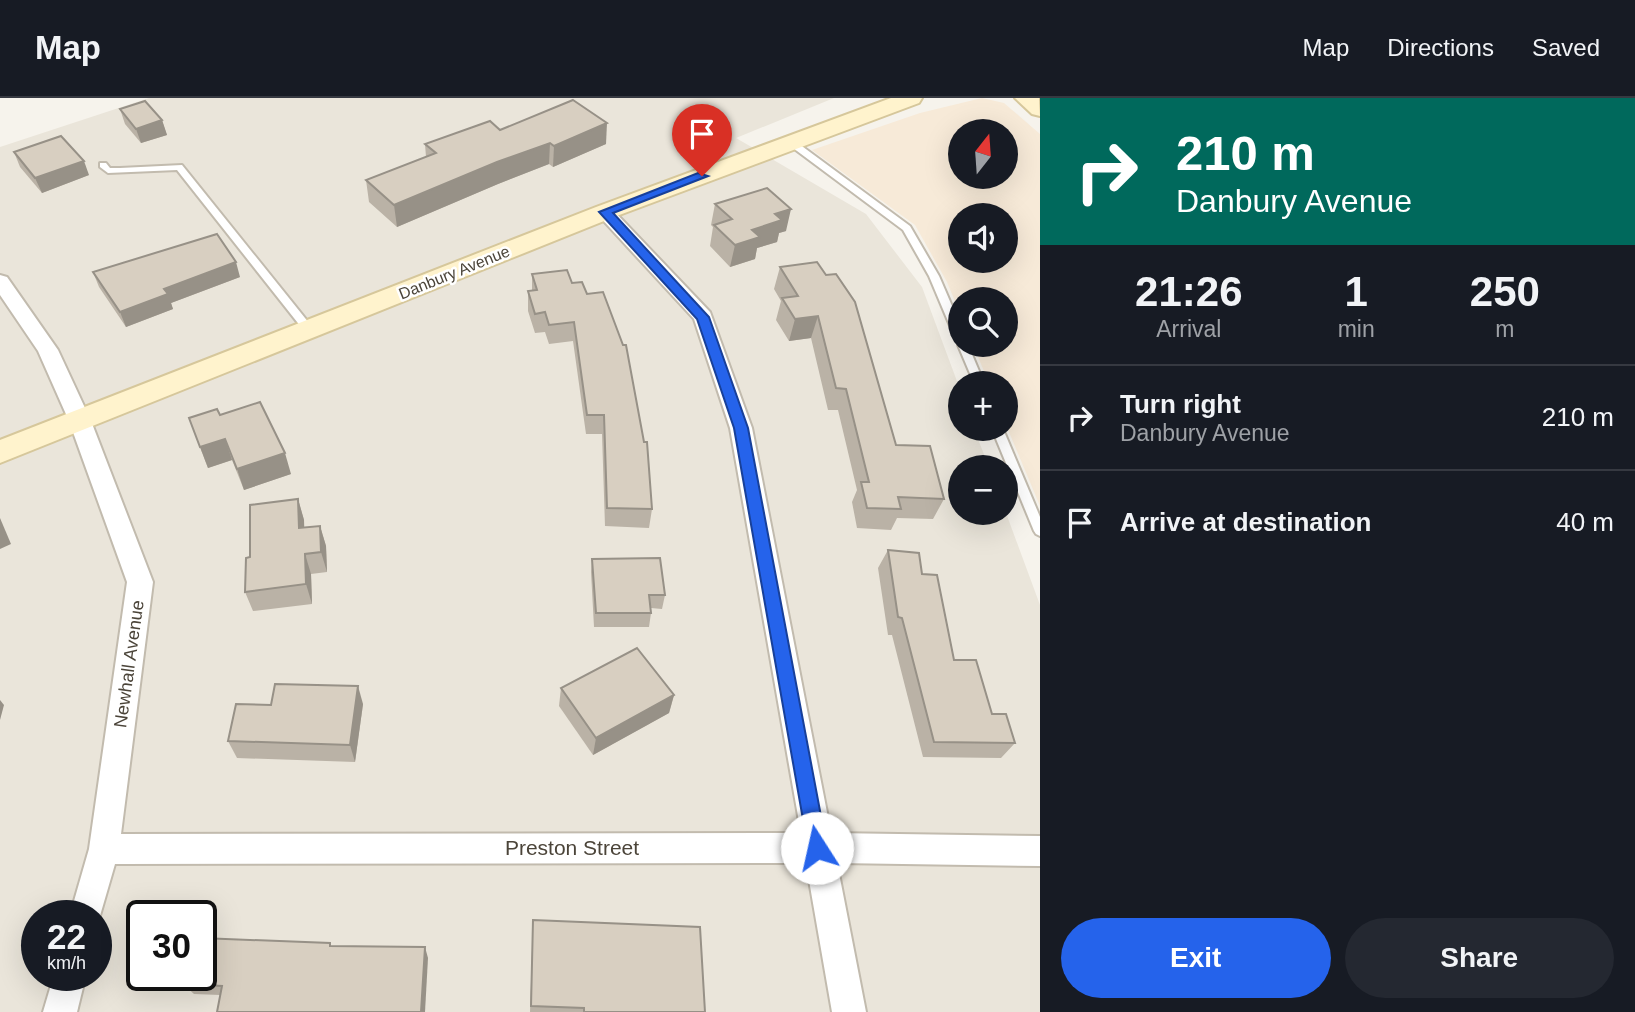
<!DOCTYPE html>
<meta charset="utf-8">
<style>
:root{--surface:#171b24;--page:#242831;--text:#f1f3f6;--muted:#9ea1a6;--line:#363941;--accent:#2563eb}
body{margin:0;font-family:Helvetica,sans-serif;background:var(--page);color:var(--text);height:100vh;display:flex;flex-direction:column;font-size:26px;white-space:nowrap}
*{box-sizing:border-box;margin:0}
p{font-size:23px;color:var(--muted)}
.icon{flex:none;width:38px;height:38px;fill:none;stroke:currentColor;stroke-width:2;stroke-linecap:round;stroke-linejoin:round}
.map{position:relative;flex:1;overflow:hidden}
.panel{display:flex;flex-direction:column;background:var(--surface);width:595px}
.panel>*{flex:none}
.hud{background:#00695c;color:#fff;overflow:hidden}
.needle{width:46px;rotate:17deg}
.controls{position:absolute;left:948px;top:21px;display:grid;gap:14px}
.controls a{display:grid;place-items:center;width:70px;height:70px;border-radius:50%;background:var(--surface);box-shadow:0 7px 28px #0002;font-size:35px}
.speed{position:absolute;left:21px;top:802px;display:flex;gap:14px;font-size:35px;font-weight:700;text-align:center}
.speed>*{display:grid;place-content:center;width:91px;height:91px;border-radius:50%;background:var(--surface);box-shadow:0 7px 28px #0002;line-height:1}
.speed small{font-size:18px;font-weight:400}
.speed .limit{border:4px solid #111;border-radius:10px;background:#fff;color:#111}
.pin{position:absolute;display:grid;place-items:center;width:60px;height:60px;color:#fff;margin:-72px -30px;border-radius:50% 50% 50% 0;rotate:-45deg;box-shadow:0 0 7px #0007}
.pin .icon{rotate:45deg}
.me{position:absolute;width:77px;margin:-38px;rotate:350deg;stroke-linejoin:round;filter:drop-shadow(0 0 5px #0008)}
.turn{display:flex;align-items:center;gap:24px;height:147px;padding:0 21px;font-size:32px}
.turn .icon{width:91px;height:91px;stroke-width:2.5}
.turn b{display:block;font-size:49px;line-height:60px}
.eta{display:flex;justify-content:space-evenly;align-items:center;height:119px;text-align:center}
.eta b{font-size:42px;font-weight:700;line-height:49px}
.primary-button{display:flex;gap:14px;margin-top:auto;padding:14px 21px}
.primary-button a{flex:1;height:80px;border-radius:42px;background:var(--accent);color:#fff;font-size:28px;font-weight:700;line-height:80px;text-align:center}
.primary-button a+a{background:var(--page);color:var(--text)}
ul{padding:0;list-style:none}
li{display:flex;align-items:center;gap:21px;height:105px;padding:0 21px;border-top:2px solid var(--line)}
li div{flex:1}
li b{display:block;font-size:26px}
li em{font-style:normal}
header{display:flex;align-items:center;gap:42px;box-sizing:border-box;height:98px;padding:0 35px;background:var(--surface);border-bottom:2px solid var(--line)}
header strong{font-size:33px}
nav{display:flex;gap:38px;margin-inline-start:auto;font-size:24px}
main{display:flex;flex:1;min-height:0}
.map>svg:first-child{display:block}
.residential{fill:#eae5da;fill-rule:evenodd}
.commercial{fill:#f7ead8;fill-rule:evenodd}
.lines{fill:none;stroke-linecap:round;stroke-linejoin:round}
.lane-casing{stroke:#c2bbae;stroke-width:4}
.street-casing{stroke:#c2bbae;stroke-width:4}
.secondary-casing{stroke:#d6c79b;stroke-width:4}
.lane{fill:#fff;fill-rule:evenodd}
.street{fill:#fff;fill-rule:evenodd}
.secondary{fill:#fff3cd;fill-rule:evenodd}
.wall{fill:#bab2a6}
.shaded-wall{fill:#979187}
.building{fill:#d8cfc1;stroke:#979187;stroke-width:2}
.route{fill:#2563eb;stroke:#184099;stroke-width:2}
.labels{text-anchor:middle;stroke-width:5;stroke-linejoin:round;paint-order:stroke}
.far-street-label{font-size:16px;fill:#4b4439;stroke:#fff}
.street-label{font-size:18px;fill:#4b4439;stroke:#fff}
.near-street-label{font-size:21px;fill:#4b4439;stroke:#fff}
</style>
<header>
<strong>Map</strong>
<nav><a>Map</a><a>Directions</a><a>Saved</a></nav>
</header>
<main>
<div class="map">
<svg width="1040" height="914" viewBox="0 0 1040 914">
<rect width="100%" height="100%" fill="#f6f3ec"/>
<path class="residential" d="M 149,0 L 834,0 L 736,40 L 866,116 L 922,189 L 961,294 L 961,331 L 974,331 L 989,369 L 961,369 L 961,415 L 1006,415 L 1040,507 L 1040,914 L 0,914 L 0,49 ZM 37,817 L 96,817 L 96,877 L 37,877 ZM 142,817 L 201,817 L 201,877 L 142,877 Z"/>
<path class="commercial" d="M 982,0 L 1004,5 L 1040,36 L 1040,408 L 1006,327 L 1006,285 L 989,285 L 973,247 L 1006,247 L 1006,201 L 961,201 L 961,218 L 947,184 L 915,127 L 812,52 L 920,15 ZM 961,33 L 1006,33 L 1006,79 L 961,79 ZM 961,117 L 1006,117 L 1006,163 L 961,163 Z"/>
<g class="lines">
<g class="lane-casing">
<g id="lane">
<polygon points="789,43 795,43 910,128 939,178 961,229 961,247 968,247 984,285 974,285 958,247 959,245 956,242 929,178 903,132 789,47"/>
<polygon points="100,65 106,65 110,70 120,70 182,67 313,230 313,234 305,234 177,72 108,75 100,69"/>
<polygon points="992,331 1003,331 1040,419 1040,438 1036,436 1034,433"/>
</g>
</g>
<g class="street-casing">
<g id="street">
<polygon points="605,109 611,110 710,214 752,330 831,735 1040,738 1040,768 837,765 866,914 832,914 806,765 115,766 97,828 96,817 70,817 89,751 127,484 69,323 38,253 0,197 0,177 7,179 58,252 91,323 153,484 121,736 801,735 730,330 694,221 599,118 596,114"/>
<polygon points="54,877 86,877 77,914 43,914"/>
</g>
</g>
<g class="secondary-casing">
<g id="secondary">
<polygon points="891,0 922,0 919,5 614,119 0,365 0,342 596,109"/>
<polygon points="1015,0 1039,0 1040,18 1032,16"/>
</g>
</g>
<use href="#lane" class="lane"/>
<use href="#street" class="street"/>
<use href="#secondary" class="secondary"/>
</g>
<g class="wall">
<polygon points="120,11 162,22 167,37 141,45 125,26"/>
<polygon points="500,32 606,46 553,69 549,66 498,86 397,129 369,104 366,82 426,59 425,46"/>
<polygon points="14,54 89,77 42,95 20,69"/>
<polygon points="715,106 786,133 779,135 777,144 757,150 755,161 730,169 710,148 713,129 711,127"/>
<polygon points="817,164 896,347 944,401 933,421 897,420 891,432 857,430 852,404 857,392 838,312 828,312 811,240 789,243 776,222 781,203 774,191 780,169"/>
<polygon points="567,172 652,411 649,430 605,428 602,336 586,336 573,243 549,246 545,234 535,235 528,213 528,193 532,193 532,176"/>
<polygon points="93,174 240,179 171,205 173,211 126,229 99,189"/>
<polygon points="220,317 291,376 244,392 232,362 208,370 200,349"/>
<polygon points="298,401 304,422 304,430 320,428 326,448 327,474 311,476 312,506 253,513 245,494 250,459"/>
<polygon points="888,452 922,476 954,562 992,616 1015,645 1001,660 923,659 892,537 888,537 878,470"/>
<polygon points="592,461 665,497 662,511 651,510 651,515 649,529 594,529 591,474"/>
<polygon points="561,590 674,597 669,615 593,657 559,608"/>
<polygon points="363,606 355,664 237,660 228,643 271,607"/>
<polygon points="533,822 705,914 530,914"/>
<polygon points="332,848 428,860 220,897 194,896 183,886"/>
</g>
<g class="shaded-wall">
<polygon points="162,22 167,37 141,45 136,31"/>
<polygon points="607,25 606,46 553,69 554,48"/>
<polygon points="550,45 549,66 498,86 397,129 394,107 497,64"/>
<polygon points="84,63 89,77 42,95 35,80"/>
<polygon points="791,111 786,133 779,135 777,144 757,150 755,161 730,169 735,147 752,132 775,116"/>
<polygon points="236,164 240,179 171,205 173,211 126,229 120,214 164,191"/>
<polygon points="818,218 811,240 789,243 795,221"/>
<polygon points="225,341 232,362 208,370 200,349"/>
<polygon points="285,355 291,376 244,392 237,371"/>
<polygon points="298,401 304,422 305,451 299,430"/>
<polygon points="0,420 11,446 0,451"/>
<polygon points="320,428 326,448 327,474 321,454"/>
<polygon points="305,456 311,476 312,506 306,486"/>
<polygon points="358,588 363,606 355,664 350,647"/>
<polygon points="674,597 669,615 593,657 596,640"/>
<polygon points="0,602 4,607 0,622"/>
<polygon points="425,849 428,860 425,914 421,914"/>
</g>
<g class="building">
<polygon points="573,2 607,25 554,48 550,45 497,64 394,107 366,82 436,55 425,46 490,23 500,32"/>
<polygon points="145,3 162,22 136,31 120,11"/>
<polygon points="61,38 84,63 35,80 14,54"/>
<polygon points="767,90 791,111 775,116 782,122 752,132 760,139 735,147 714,127 732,121 715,106"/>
<polygon points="217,136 236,164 164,191 168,196 120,214 93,174"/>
<polygon points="817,164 826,177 836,176 855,204 896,347 930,348 944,401 898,399 901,411 867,410 861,384 869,384 846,291 836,290 818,218 795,221 782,200 798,198 780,169"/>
<polygon points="567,172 572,185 582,184 587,196 603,194 623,247 626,247 644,344 647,344 652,411 607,410 604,317 587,317 574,224 549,227 545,214 535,216 528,193 537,192 532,176"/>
<polygon points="260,304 285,355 237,371 225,341 200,349 189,320 217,311 220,317"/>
<polygon points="298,401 299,430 320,428 321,454 305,456 306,486 245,494 246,460 250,459 250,407"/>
<polygon points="888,452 919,455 922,476 937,477 954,562 976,562 992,616 1006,616 1015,645 934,644 902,520 898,519"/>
<polygon points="660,460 665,497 649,497 651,515 596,515 592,461"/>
<polygon points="637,550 674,597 596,640 561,590"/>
<polygon points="275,586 358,588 350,647 228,643 236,606 271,607"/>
<polygon points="533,822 700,829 705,914 584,914 584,910 531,908"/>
<polygon points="201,840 330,845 330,848 425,849 421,914 217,914 222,888 183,886 185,877 201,877"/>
</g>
<polygon class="route" points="698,75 708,78 613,115 709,219 748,330 827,750 824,756 817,759 811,756 808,750 734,330 697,221 599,114"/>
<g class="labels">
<g class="far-street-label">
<text transform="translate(454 174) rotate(-22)" y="6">Danbury Avenue</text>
</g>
<g class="street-label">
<text transform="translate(129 566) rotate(-82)" y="6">Newhall Avenue</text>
</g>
<g class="near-street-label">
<text x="572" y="757">Preston Street</text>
</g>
</g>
</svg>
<div class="controls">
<a><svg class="needle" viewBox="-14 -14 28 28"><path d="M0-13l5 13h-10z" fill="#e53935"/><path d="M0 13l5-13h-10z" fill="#9ea1a6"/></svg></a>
<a><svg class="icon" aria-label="sound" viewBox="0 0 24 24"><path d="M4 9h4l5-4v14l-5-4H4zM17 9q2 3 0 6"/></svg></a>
<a><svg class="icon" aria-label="search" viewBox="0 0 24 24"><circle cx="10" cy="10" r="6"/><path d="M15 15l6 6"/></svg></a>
<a>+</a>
<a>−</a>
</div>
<div class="speed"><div>22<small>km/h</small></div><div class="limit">30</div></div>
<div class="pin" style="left:702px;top:78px;background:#d93025"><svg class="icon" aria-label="arrive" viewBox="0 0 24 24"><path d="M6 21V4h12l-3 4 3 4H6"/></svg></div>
<svg class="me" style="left:817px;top:750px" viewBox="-20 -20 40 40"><circle r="19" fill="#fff"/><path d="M0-13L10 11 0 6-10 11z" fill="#2563eb"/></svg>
</div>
<section class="panel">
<div class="hud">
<div class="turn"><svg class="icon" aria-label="right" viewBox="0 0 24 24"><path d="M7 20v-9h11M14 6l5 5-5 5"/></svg><div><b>210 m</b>Danbury Avenue</div></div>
</div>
<div class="eta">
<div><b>21:26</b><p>Arrival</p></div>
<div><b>1</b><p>min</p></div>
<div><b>250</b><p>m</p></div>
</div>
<ul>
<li><svg class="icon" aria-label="right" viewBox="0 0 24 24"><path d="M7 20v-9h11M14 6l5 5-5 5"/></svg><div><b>Turn right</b><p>Danbury Avenue</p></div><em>210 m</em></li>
<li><svg class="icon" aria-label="arrive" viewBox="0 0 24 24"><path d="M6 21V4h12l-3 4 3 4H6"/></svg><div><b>Arrive at destination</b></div><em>40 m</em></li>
</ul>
<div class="primary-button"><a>Exit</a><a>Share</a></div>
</section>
</main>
